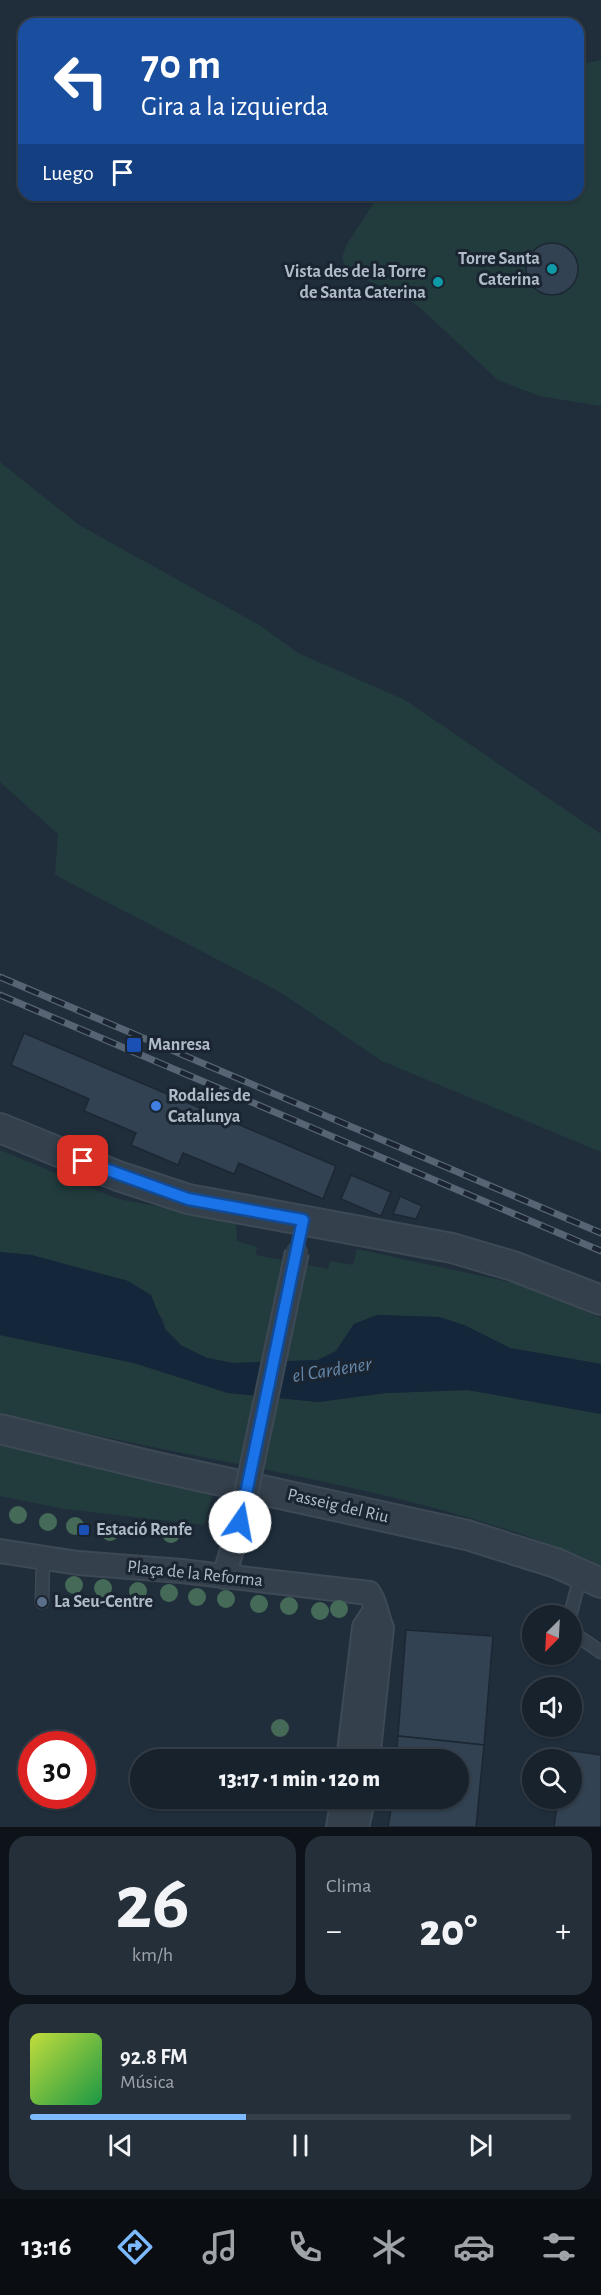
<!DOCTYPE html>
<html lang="es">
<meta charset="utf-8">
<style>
body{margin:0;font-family:"Alegreya Sans",sans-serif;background:#252f39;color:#f1f3f6;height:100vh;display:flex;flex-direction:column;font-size:22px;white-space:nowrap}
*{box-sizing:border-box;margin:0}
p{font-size:20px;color:#9fa4aa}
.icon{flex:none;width:33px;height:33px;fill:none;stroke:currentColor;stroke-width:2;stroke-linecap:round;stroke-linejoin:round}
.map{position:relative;height:1827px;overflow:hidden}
.details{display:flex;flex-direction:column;gap:9px;padding:9px;background:#0d1319;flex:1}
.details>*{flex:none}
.guide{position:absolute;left:18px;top:18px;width:566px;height:183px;border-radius:18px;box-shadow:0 2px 4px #0004,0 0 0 2px #363f49;background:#1a4fa0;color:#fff;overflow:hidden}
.needle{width:39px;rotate:204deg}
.tools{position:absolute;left:522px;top:1605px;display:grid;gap:12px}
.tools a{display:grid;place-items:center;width:60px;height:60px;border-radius:50%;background:#18222d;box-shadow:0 2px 4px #0004,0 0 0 2px #363f49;font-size:30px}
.speed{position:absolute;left:18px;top:1731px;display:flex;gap:12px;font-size:30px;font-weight:700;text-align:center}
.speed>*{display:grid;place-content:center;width:78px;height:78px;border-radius:50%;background:#18222d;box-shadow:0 2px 4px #0004,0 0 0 2px #363f49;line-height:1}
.speed .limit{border:9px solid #d22;background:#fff;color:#111}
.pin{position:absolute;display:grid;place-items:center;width:51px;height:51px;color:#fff;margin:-26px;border-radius:12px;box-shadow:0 3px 9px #0006}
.me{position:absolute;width:66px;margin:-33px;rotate:12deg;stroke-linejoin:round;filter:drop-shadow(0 0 4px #0008)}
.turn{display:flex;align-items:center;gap:21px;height:126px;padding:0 24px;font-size:27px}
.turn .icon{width:78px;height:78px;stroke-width:2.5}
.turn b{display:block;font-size:42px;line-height:51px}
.then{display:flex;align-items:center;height:57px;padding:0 24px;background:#0003;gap:12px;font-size:22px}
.big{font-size:45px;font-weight:800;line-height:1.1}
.details .tile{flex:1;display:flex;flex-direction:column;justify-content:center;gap:9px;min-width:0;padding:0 21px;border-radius:18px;background:#252f39}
.details .dial{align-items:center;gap:0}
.dial b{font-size:78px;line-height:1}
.song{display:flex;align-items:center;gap:18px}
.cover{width:72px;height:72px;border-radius:9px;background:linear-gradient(135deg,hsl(70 70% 55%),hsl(140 70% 35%))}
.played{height:6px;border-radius:3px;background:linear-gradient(90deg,#7db9ff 40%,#363f49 40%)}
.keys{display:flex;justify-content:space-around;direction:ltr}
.heat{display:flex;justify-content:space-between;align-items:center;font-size:33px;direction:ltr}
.details .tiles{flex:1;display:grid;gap:9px;grid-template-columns:1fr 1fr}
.tile:last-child{grid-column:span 2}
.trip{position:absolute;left:130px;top:1749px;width:339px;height:60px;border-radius:30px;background:#18222d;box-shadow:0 2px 4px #0004,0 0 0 2px #363f49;font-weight:800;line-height:60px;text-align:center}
.dock{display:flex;height:96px;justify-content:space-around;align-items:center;background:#0a0e12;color:#9fa4aa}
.dock .icon{width:42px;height:42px}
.dock .current{color:#7db9ff}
.dock b{font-size:27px;color:#f1f3f6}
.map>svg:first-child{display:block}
.green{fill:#223c3d}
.water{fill:#13263a}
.building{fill:#324252;stroke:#1c2733;stroke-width:1.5}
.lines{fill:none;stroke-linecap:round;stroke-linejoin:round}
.service-casing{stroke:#3d4955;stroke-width:15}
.minor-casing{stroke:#3d4955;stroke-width:26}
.tertiary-casing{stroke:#3d4955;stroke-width:32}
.service{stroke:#34404c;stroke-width:12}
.minor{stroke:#34404c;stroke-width:22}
.tertiary{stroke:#34404c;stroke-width:28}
.rail-casing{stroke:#566473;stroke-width:7}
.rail{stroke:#1a2531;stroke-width:4.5;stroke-dasharray:14;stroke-linecap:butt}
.minor-bridge-casing{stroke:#3d4955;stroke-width:26;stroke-linecap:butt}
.minor-bridge{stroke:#34404c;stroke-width:22}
.tree{fill:#456a57}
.route-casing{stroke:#114b97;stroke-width:15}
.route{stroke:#1a73e8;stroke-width:10}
.culture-dot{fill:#0f9aa8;stroke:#1a2531;stroke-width:2}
.transit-dot{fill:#1a4fb4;stroke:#1a2531;stroke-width:2}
.shop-dot{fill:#3f7fe0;stroke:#1a2531;stroke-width:2}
.service-dot{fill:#5c6f8a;stroke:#1a2531;stroke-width:2}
.labels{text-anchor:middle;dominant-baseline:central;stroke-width:6;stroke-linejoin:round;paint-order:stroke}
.poi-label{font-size:18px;font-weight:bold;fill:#afbbc8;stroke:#1a2531;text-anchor:start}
.street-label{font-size:18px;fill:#afbbc8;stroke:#1a2531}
.water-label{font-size:20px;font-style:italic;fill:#6588aa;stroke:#1a2531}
</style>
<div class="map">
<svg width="601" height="1827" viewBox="0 0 601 1827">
<rect width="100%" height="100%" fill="#202e3c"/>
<g class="green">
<polygon points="601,60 601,406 539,396 498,380 418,306 403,296 347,271 342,257 347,244 379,195 578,195 578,65"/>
<polygon points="0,462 79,525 261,626 298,653 405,700 601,834 601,1152 382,1061 280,992 55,875 58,834 0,782"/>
<polygon points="0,1150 118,1199 236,1221 237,1241 257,1247 256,1255 328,1269 330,1261 353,1265 357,1249 527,1286 601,1318 601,1364 510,1348 464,1325 439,1317 378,1315 354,1324 336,1351 318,1360 233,1363 207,1358 182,1346 165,1329 163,1319 128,1281 31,1255 0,1252"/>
<path d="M0,1335l134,28 94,30 90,9 68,-9 82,-3 133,24v151c-152,-66 -316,-90 -477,-124 -41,-9 -83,-16 -124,-28z"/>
<polygon points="0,1439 215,1487 204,1525 64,1509 0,1496"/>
</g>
<polygon class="water" points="0,1252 31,1255 128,1281 151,1295 165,1329 182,1346 207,1358 233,1363 318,1360 336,1351 354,1324 377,1315 439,1317 464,1325 510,1348 601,1364 601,1414 468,1390 387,1393 318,1402 228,1393 134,1363 0,1335"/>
<g class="building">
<circle cx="552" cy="269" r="26"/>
<polygon points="24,1033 336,1166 323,1199 239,1163 234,1174 183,1153 178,1165 131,1145 136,1133 84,1111 89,1099 11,1065"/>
<polygon points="351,1175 391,1192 381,1216 341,1199"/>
<polygon points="400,1196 422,1206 416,1219 393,1214"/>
<polygon points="406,1630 493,1636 484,1745 398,1736"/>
<polygon points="398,1736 484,1745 476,1827 388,1827 393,1798 459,1798 459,1760 396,1760"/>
<polygon points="566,1750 601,1755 601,1827 554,1827 558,1798 572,1798 572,1760 564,1760"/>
</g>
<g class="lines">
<g class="service-casing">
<g id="service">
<polyline points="42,1602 43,1558"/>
<polyline points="570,1616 581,1574"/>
<polyline points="572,1629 579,1637 601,1652"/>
</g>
</g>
<g class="minor-casing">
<g id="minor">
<path d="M0,1551l78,12 103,8 188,22c7,9 8,24 13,35l-14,132"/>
<polyline points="224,1577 240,1522"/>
<polyline points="348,1760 364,1627 374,1612"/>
<polyline points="338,1827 343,1798"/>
<polyline points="357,1827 364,1798"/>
</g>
</g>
<g class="tertiary-casing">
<g id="tertiary">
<polyline points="0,1128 118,1176 188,1199 452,1248 513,1266 601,1300"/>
<polyline points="0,1429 157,1467 467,1535 556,1563 601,1583"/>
</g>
</g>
<use href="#service" class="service"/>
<use href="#minor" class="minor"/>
<use href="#tertiary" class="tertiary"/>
<g class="rail-casing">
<g id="rail">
<polyline points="0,977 601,1233"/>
<polyline points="0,995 601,1251"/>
</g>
</g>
<use href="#rail" class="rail"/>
<g class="minor-bridge-casing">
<polyline id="minor-bridge" points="240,1522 297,1252"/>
</g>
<use href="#minor-bridge" class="minor-bridge"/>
</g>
<g class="tree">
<circle cx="18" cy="1515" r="9"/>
<circle cx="48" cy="1522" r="9"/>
<circle cx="75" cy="1526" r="9"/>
<circle cx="110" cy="1532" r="9"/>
<circle cx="171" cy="1534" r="9"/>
<circle cx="74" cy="1585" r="9"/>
<circle cx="103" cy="1588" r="9"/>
<circle cx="138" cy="1591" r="9"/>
<circle cx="169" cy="1593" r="9"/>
<circle cx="197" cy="1597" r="9"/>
<circle cx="226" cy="1599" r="9"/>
<circle cx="259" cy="1604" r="9"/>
<circle cx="289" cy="1606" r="9"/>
<circle cx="339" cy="1609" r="9"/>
<circle cx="320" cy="1611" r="9"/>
<circle cx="280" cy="1728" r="9"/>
</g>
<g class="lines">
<g class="route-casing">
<polyline id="route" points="83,1161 188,1199 303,1220 240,1522"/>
</g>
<use href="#route" class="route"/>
</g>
<g class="culture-dot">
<circle cx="552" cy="269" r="6"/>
<circle cx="438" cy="282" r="6"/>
</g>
<g class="transit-dot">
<rect x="126" y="1037" width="16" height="16" rx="3"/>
<rect x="78" y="1524" width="12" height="12" rx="3"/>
</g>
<circle class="shop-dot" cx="156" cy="1106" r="6"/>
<circle class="service-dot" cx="42" cy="1602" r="6"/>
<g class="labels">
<g class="poi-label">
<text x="540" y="259" text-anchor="end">Torre Santa<tspan x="540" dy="21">Caterina</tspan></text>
<text x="426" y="272" text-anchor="end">Vista des de la Torre<tspan x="426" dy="21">de Santa Caterina</tspan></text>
<text x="148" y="1045">Manresa</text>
<text x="168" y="1096">Rodalies de<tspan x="168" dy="21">Catalunya</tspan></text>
<text x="96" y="1530">Estació Renfe</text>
<text x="54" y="1602">La Seu-Centre</text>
</g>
<g class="street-label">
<text transform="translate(338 1506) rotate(13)">Passeig del Riu</text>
<text transform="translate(195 1574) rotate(6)">Plaça de la Reforma</text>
</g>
<g class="water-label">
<text transform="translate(332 1370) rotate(-9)">el Cardener</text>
</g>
</g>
</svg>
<div class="tools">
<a><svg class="needle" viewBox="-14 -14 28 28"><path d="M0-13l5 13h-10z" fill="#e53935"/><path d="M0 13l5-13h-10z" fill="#9fa4aa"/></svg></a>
<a><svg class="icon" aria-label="sound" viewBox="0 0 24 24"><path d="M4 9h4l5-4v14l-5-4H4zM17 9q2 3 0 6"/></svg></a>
<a><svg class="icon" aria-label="search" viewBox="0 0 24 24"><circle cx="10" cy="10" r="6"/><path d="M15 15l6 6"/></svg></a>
</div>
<div class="speed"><div class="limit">30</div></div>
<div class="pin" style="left:83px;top:1161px;background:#d93025"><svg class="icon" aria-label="arrive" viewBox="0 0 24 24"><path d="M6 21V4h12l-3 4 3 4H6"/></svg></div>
<svg class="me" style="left:240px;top:1522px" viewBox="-20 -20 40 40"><circle r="19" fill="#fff"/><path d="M0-13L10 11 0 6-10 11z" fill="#1a73e8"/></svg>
<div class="trip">13:17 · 1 min · 120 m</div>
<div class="guide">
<div class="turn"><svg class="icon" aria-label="left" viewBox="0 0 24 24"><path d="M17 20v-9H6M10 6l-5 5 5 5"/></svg><div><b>70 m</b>Gira a la izquierda</div></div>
<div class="then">Luego<svg class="icon" aria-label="arrive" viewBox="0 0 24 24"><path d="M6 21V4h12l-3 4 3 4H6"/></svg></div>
</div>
</div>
<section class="details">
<div class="tiles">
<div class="tile dial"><b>26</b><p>km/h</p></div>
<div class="tile"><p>Clima</p>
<div class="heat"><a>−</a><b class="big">20°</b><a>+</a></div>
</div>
<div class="tile">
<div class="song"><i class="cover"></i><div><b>92.8 FM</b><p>Música</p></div></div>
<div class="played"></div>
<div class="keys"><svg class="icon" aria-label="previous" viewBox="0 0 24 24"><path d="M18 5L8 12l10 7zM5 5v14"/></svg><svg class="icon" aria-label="pause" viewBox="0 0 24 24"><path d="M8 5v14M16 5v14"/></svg><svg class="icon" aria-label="next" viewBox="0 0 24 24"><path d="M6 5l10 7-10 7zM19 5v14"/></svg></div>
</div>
</div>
</section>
<nav class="dock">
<b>13:16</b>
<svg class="icon current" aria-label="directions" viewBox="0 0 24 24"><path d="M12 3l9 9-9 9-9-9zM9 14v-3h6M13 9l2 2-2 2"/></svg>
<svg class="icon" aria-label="music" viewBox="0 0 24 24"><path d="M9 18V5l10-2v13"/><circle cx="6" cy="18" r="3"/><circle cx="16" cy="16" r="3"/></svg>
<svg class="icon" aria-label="phone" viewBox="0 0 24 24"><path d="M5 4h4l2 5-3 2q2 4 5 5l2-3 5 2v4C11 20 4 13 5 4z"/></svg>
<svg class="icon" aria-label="climate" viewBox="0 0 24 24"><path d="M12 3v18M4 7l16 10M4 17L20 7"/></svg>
<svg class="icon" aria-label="car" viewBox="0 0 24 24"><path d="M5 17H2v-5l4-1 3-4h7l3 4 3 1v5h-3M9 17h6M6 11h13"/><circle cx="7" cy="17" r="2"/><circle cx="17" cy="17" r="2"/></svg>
<svg class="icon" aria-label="filters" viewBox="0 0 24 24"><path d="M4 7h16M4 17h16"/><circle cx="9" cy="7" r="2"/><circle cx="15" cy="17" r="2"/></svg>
</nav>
